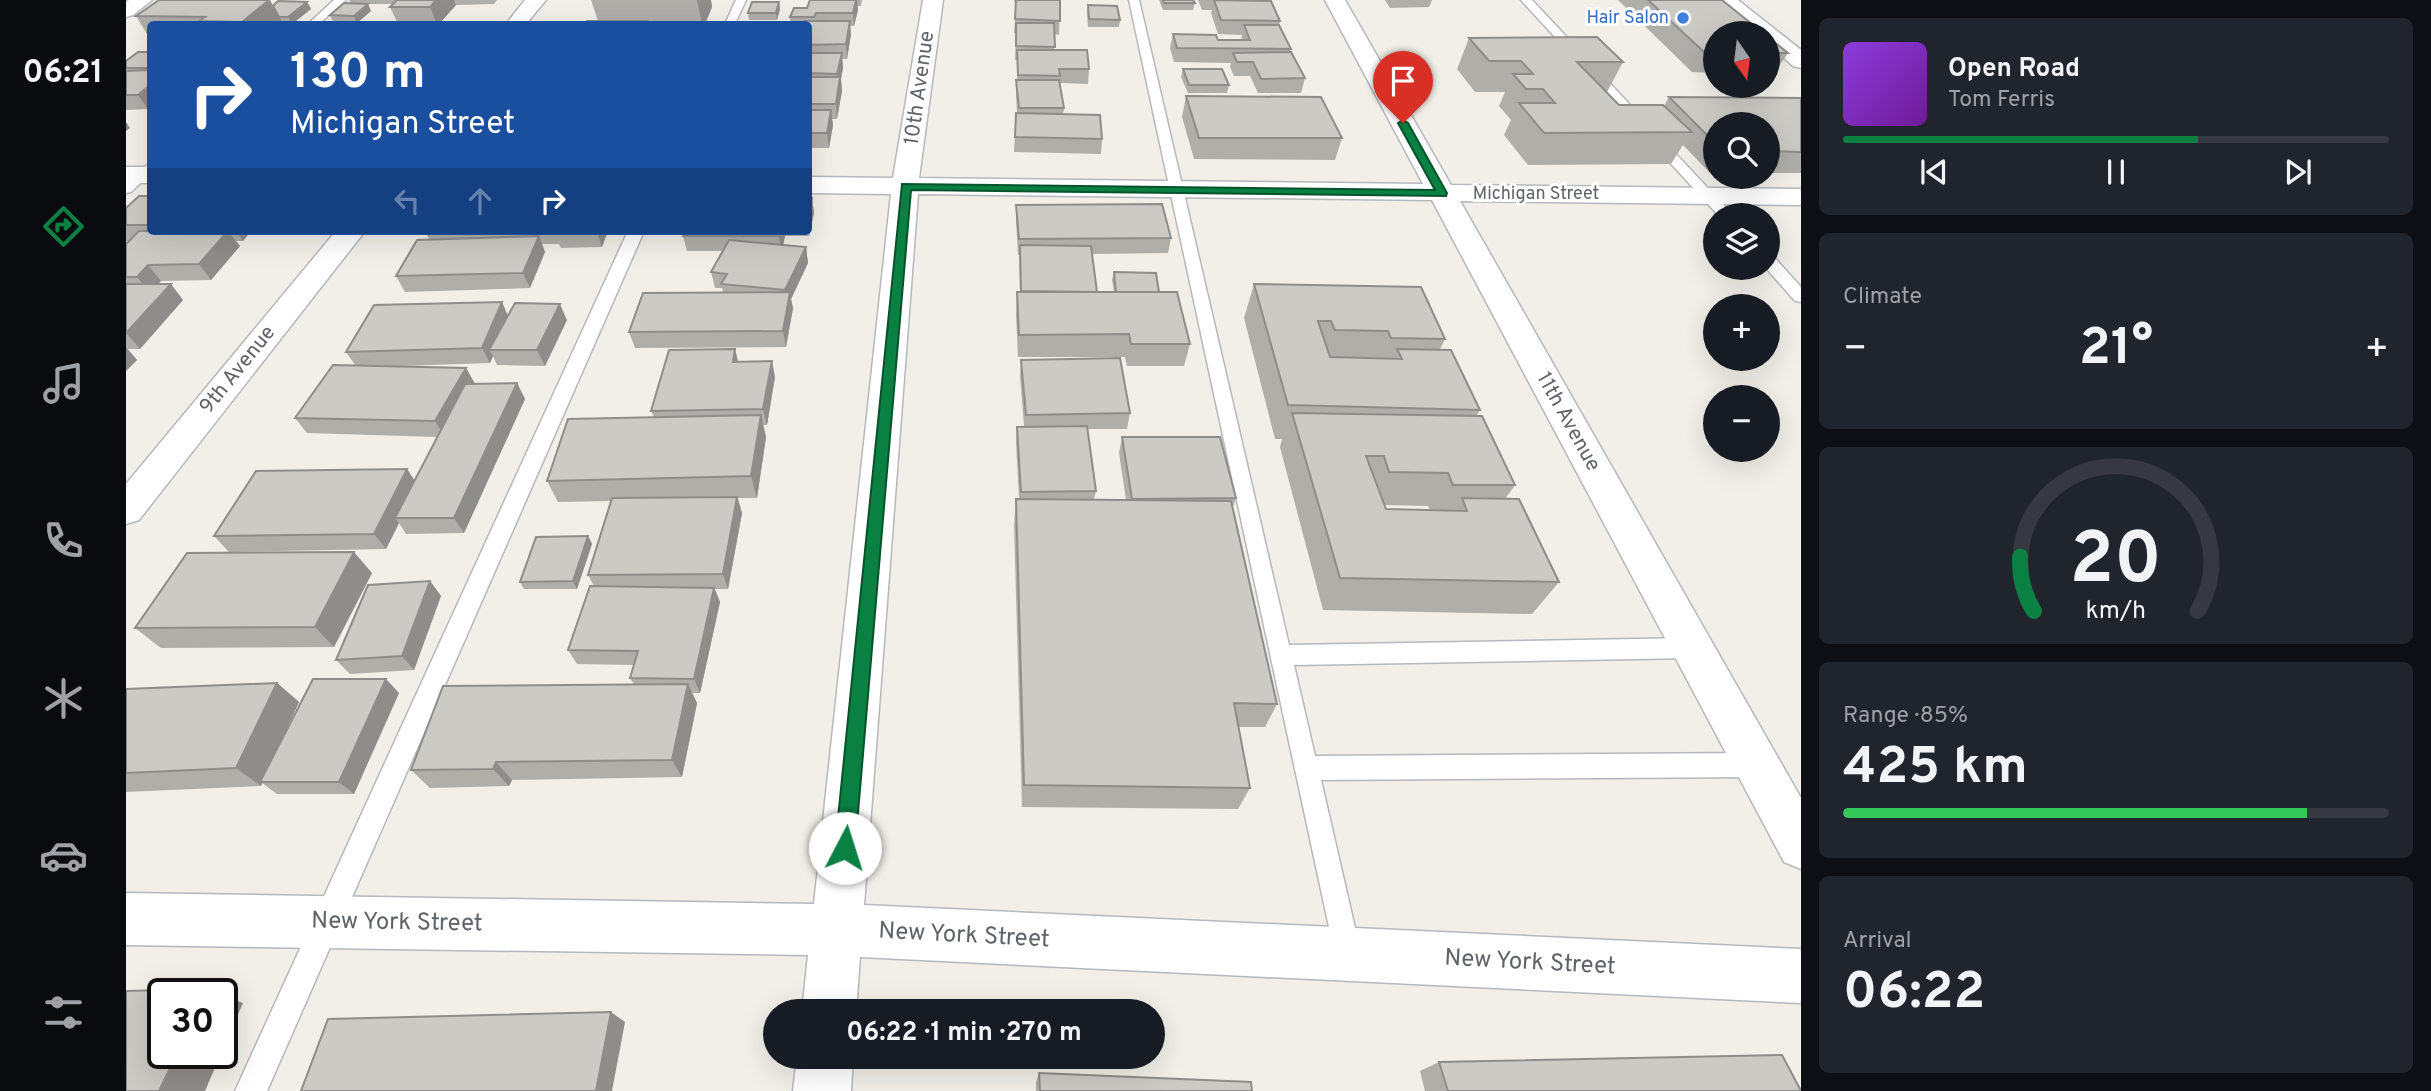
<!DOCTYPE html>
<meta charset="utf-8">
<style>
body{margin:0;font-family:Overpass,sans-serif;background:#20242c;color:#f1f3f6;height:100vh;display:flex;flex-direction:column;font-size:26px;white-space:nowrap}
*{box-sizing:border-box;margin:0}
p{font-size:23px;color:#9ea1a6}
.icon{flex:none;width:38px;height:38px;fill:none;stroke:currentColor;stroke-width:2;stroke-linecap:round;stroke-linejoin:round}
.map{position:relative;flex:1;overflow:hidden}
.side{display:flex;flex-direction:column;gap:18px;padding:18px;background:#0d0f14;width:630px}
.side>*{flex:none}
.top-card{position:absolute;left:21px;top:21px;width:665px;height:214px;border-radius:7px;box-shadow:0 7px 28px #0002;background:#1a4fa0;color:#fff;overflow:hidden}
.needle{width:46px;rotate:166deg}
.tools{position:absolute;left:1577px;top:21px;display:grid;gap:14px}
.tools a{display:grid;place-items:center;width:77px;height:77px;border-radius:50%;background:#171b24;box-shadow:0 7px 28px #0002;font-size:35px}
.speed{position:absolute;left:21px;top:978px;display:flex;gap:14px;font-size:35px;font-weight:700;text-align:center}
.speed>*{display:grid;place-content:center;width:91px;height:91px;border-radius:50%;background:#171b24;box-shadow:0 7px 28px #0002;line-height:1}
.speed .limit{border:4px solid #111;border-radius:10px;background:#fff;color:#111}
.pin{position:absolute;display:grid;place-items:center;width:60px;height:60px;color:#fff;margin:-72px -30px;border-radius:50% 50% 50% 0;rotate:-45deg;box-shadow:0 0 7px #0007}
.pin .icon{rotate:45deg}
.me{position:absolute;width:77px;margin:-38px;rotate:5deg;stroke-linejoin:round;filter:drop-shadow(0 0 5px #0008)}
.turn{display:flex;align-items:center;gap:24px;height:147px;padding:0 28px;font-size:32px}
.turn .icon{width:91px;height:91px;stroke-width:2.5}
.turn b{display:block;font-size:49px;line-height:60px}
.lanes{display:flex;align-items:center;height:66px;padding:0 28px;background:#0003;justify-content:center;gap:35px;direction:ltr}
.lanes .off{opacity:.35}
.big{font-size:52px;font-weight:700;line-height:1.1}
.side .tile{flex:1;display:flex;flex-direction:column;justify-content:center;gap:10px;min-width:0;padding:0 24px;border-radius:10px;background:#20242c}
.side .dial{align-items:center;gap:0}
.dial svg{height:182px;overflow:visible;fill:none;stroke:#363941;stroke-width:7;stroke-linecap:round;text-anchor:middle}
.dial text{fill:#f1f3f6;stroke:none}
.song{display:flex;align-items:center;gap:21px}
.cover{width:84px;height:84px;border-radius:10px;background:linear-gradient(135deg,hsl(270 70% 55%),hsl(280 70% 35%))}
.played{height:7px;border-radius:4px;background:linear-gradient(90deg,#0b8043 65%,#363941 65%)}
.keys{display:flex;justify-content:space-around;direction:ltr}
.heat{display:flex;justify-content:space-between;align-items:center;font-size:38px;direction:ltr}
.charge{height:10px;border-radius:5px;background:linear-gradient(90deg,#34c759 85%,#363941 0)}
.trip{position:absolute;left:637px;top:999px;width:402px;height:70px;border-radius:35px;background:#171b24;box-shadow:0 7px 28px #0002;font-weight:700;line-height:70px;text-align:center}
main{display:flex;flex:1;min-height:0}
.dock{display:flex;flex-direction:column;width:126px;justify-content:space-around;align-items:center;background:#090b0e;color:#9ea1a6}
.dock .icon{width:49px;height:49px}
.dock .active{color:#0b8043}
.dock b{font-size:32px;color:#f1f3f6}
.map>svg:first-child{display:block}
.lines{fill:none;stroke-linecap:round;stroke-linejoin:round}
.service-casing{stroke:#b5b8bc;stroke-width:3}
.minor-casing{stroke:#b5b8bc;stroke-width:3}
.tertiary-casing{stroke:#b5b8bc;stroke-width:3}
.service{fill:#fff;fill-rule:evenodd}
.minor{fill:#fff;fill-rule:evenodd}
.tertiary{fill:#fff;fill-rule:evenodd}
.wall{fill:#afaea9;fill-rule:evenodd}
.shaded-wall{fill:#8f8d8a}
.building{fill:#cccac5;stroke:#8f8d8a;stroke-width:2}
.route{fill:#0b8043;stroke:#07532c;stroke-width:2}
.shop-dot{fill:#3f7fe0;stroke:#fff;stroke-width:2.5}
.labels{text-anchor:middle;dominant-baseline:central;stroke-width:6;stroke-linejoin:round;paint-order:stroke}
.far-shop-label{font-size:18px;fill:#366cbe;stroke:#fff;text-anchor:end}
.far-street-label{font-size:18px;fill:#5f6368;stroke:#fff}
.street-label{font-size:21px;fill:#5f6368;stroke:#fff}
.near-street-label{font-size:24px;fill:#5f6368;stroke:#fff}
</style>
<main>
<nav class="dock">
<b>06:21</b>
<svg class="icon active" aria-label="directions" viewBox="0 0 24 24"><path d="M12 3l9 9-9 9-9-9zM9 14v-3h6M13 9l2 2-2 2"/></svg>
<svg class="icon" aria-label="music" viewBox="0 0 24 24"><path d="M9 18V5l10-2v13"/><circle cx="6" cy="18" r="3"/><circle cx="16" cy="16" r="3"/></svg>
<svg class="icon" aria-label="phone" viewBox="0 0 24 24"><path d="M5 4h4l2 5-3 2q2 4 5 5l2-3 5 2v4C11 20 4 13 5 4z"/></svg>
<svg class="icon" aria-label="climate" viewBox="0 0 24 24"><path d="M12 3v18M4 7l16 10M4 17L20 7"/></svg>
<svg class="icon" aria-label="car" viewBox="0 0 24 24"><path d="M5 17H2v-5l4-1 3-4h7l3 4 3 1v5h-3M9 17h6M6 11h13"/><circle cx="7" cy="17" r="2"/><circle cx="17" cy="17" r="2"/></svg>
<svg class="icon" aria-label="filters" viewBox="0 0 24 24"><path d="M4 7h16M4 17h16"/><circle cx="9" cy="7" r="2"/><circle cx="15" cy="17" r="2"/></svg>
</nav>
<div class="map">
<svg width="1675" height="1091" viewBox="0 0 1675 1091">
<rect width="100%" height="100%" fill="#f1efe8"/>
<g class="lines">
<g class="service-casing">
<g id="service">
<polygon points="208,0 220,0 193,24 182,24"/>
<polygon points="610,0 620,0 609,24 599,24"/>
<polygon points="1003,0 1013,0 1163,645 1566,638 1574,641 1577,648 1574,655 1566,658 1168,665 1189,756 1631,753 1640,757 1644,765 1640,773 1631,777 1195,780 1235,954 1231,964 1221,968 1211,964"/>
<polygon points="1395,0 1406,0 1607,215 1592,215"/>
<polygon points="24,163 24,174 5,192 0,193 0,181"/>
<polygon points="502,231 518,231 141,1091 109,1091"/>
<polygon points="1642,255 1648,257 1675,287 1675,302 1669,301 1640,268"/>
</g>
</g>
<g class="minor-casing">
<g id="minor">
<polygon points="3,0 26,0 7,15 0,17 0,2"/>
<polygon points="399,0 420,0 400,24 380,24"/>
<polygon points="797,0 817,0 793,178 1297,184 1199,0 1219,0 1325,185 1675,189 1675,205 1334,201 1675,798 1675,869 1658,862 1306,200 792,194 738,905 1675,949 1675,1003 734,957 730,1012 676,1012 682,955 0,945 0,893 688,904 765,194 682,193 682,177 767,178"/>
<rect x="0" y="167" width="24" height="16"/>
<polygon points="210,231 239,231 13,520 0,524 0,484"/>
<polygon points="671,1057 727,1057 725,1091 667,1091"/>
</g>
</g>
<g class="tertiary-casing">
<polygon id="tertiary" points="1590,0 1612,0 1675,50 1675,68 1667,66 1642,44 1642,33 1628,33"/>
</g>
<use href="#service" class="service"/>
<use href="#minor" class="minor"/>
<use href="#tertiary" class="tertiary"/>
</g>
<g class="wall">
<polygon points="223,0 371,0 368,4 330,5 313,24 272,24 264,7 267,4 239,4 245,11 231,23 207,22 204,15 225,3"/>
<polygon points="465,0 585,0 586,7 579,24 459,24 472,21"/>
<polygon points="684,0 736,0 735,6 732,6 732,10 728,26 724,26 725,34 721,59 716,59 717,68 715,79 716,91 711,119 706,119 707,125 703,148 682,148 682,24 665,24 664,17 681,8"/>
<polygon points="888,0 934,0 933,35 928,34 928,50 963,69 962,84 934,83 938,108 937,114 976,139 975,154 888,152 890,113 891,113 890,94 891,80 891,60 889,60 890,33 888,33 890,7"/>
<polygon points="1033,0 1067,0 1069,3 1067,10 1037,10"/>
<polygon points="1072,0 1144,0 1154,21 1153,25 1165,49 1164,52 1179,78 1175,93 1132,93 1124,76 1108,76 1104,67 1105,63 1048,62 1044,48 1047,34 1092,40 1115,40 1116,35 1092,34 1085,13 1086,10 1076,10"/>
<polygon points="1259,0 1306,0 1303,7 1264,8"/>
<polygon points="1492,0 1596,0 1589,33 1589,73 1566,72"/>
<polygon points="181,2 185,9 166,24 24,24 24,39 10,16"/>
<polygon points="653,2 654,9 651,20 623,20 622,13"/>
<polygon points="962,5 994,20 993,27 962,27 961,13"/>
<polygon points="1642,37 1662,53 1648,74 1642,73"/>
<polygon points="1343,38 1497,62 1481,92 1493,105 1538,106 1543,97 1675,98 1675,173 1642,173 1642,124 1589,124 1589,172 1583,172 1557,145 1545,164 1402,165 1378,135 1385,120 1373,106 1379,92 1349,92 1331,69"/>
<polygon points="24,52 24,108 22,109 0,110 0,61"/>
<polygon points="1057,69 1103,85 1101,93 1062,93 1055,77"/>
<polygon points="1060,96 1216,138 1209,160 1068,159 1056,117"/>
<polygon points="24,196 24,231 125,231 117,241 110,241 114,246 85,280 35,281 32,284 57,300 14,349 1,349 11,360 0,371 0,244 3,241 0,241 0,208"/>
<polygon points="682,198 686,198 688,213 683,236 659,236 657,245 680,247 682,263 665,299 667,308 660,347 509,348 503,332 597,292 596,288 589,288 585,272 597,251 561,251 557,236 558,234 539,234 538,231 682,231"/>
<polygon points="890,205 1045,238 1042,253 966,254 971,292 988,292 986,280 988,272 1033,292 1064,344 1058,366 1001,366 999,357 892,357 890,315 891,292 894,292 893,255 892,255 890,221"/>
<polygon points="299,231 482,231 476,247 435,248 433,244 416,244 419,252 404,288 279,292 270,276 303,239"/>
<path d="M1128,284l191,55 -5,10 40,61 -4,6 39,69 -10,14 54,83 -27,32 -209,-4 -43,-163 2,-8h-7l-31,-121zM1258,505l44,1 2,4 -44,-1z"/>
<polygon points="382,316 441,320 419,366 371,365 367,356 364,363 275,366 340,368 349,384 391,383 399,399 338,533 280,534 273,523 260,549 103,552 88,536 289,481 312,437 181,433 169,418 229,365 220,352"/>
<polygon points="895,360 1004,413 1001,429 961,429 970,491 968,499 1000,500 993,453 996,437 1110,498 1107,507 1151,704 1139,727 1113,727 1124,788 1112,809 896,807 888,525 890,499 893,499 890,442 891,427 898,426 894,376"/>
<polygon points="612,361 649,377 641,425 637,425 640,437 631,498 612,498 616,513 602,589 589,589 594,602 574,693 566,693 571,703 556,777 386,780 383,786 304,788 285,770 508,684 504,678 508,665 451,664 442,650 468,586 462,575 485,501 432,502 421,481 528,417 525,411"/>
<polygon points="462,536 466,544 451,589 398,589 394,582"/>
<polygon points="246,573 208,647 35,648 9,628"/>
<polygon points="304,581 315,596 288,670 224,674 210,660"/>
<polygon points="151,683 173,702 154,744 273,693 228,794 151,794 136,783 135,786 0,792 0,689"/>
<polygon points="1313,1062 1675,1091 1299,1091 1294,1071"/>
<polygon points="913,1073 1126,1091 910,1091 910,1082"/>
</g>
<g class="shaded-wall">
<polygon points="144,0 157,24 117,24 116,22"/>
<polygon points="310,0 328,0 330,5 313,24 311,24 304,7"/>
<polygon points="571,0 585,0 586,7 579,24 576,24"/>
<polygon points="730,0 731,0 732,10 728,26 727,13"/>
<polygon points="181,2 185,9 166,24 162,17"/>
<polygon points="653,2 654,9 651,20 650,13"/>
<polygon points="242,4 245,11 231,23 228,16"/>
<polygon points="724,21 725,34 721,59 720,44"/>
<polygon points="716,53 717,68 715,79 716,91 711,119 710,104 712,88 711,74"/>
<polygon points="24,85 24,108 22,109 12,95"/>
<polygon points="705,110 707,125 703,148 701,133"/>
<polygon points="0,122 4,128 0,131"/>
<polygon points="686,198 688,213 683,236 682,214"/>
<polygon points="102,231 114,246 85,280 73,264"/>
<polygon points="110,231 125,231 117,241"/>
<polygon points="471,231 482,231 476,247 471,232"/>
<polygon points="654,231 658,231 659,236 656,251 653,236"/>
<polygon points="413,236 419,252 404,288 397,273"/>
<polygon points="680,247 682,263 665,299 667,308 660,347 657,331 662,305 659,290"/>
<polygon points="22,265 35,281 24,292 11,277"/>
<polygon points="45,284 57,300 14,349 0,333"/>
<polygon points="376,302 383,318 363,350 367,356 364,363 356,348"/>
<polygon points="434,304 441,320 419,366 411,350"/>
<polygon points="0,347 11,360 0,371"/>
<polygon points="609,349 613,365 607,362"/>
<polygon points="646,361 649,377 641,425 637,409"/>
<polygon points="340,368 349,384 319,437 309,421"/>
<polygon points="391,383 399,399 338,533 328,518"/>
<polygon points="635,415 640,437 631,498 625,476"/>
<polygon points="281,469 291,484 269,518 273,523 260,549 248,534"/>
<polygon points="611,497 616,513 602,589 597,574"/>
<polygon points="462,536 466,544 451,589 447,581"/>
<polygon points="228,552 246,573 208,647 189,627"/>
<polygon points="304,581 315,596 288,670 276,656"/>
<polygon points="588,588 594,602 574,693 568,679"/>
<polygon points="260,679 273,693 228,794 213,782"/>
<polygon points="151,683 173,702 136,782 134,782 136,783 135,786 110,768"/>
<polygon points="562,684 571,703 556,777 546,760"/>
<polygon points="370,762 386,780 383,786 367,769"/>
<polygon points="80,989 93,994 78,994"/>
<polygon points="96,995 117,1003 96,1051"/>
<polygon points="485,1012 499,1022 486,1091 470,1091"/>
<polygon points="51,1054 95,1054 79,1091 33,1091"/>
</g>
<g class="building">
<polygon points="33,0 143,0 116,22 73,21 79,17 10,16"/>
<polygon points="271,0 310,0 304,7 264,7"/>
<polygon points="684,0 730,0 727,13 690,13 688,17 664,17 668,8 681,8"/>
<polygon points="890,0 934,0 934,21 889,19"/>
<polygon points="1037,0 1067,0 1069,3 1038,3"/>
<polygon points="1088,0 1145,1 1154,21 1095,20"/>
<polygon points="1522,0 1596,0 1637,33 1589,33 1589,52 1578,52"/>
<polygon points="152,1 181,2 162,17 153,17 147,6"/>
<polygon points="626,2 653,2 650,13 622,13"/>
<polygon points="218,3 242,4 228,16 204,15"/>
<polygon points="962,5 991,6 994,20 963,19"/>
<polygon points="461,21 521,21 519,24 459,24"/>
<polygon points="679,21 724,21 720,44 682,45 682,24 678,24"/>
<polygon points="890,23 928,23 929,47 890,46"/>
<polygon points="1118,25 1153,25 1165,49 1051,48 1047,34 1090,35 1092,40 1124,40"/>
<polygon points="1471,37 1497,62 1451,62 1493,105 1537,105 1566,132 1418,133 1393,103 1429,103 1417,89 1400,89 1387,74 1407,74 1395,61 1363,61 1343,38"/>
<polygon points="1642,37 1662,53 1642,53"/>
<polygon points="891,50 961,50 963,69 933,69 934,76 892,75"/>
<polygon points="12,52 24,52 24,68 0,68 0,61"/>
<polygon points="1165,52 1179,78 1135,79 1127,62 1111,62 1107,53"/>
<polygon points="682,53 716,53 711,74 682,73"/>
<polygon points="1057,69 1096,69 1103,85 1063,85"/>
<polygon points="24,70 24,85 12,95 0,95 0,71"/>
<polygon points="682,77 714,77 710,104 682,104"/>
<polygon points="890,80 933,80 938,108 893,108"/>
<polygon points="1060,96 1195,97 1216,138 1073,138"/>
<polygon points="1543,97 1675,98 1675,152 1642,151 1642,124 1589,124 1589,143"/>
<polygon points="682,110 705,110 701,133 682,133"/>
<polygon points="890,113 974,115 976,139 889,137"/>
<polygon points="13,196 24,196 24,225 0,225 0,208"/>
<polygon points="682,198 686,198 682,214"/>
<polygon points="1036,204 1045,238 893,239 890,205"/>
<polygon points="13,231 102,231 73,264 22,265 11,277 0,277 0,244"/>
<polygon points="430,231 471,231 429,233"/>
<polygon points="559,231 654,231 653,236 557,236"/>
<polygon points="413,236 397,273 270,276 291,240"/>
<polygon points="603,240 680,247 659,290 595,284 601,274 585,272"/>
<polygon points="894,245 965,246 971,292 895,291"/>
<polygon points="988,272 1030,273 1033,292 990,292"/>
<polygon points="0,284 45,284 0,333"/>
<polygon points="1128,284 1295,287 1319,339 1265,338 1262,331 1209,330 1205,321 1192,321 1204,357 1276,359 1271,349 1325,350 1354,410 1162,405"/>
<polygon points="664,292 657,331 503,332 517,293"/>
<polygon points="891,292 1051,292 1064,344 1005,344 1003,334 893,335"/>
<polygon points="376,302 356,348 220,352 248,305"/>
<polygon points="389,303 434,304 411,350 363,350"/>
<polygon points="609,349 607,362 646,361 637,409 525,411 543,350"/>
<polygon points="994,358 1004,413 900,415 895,360"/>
<polygon points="207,365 340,368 309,421 169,418"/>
<polygon points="391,383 328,518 269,518 339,384"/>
<polygon points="1166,413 1356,416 1389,485 1327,485 1322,473 1263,472 1258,456 1240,456 1260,509 1341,511 1336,498 1393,499 1433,582 1214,578"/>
<polygon points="635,415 625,476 421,481 442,419"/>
<polygon points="961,426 970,491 895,492 891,427"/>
<polygon points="996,437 1094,437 1110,498 1006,499"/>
<polygon points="281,469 248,534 88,536 130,471"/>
<polygon points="611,497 597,574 462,575 486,498"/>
<polygon points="890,499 1105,501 1151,704 1108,703 1124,788 898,785"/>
<polygon points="462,536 447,581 394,582 410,537"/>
<polygon points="228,552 189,627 9,628 61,553"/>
<polygon points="304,581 276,656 210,660 242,585"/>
<polygon points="464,586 588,588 568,679 504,678 512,651 442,650"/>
<polygon points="187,679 260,679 213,782 134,782"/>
<polygon points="151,683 110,768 0,773 0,689"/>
<polygon points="562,684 546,760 370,762 367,769 285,770 317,686"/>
<polygon points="80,989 78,994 37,994 37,1054 51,1054 33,1091 0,1091 0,991"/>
<polygon points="485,1012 470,1091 175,1091 202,1019"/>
<polygon points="1656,1055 1675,1091 1322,1091 1313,1062"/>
<polygon points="913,1073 1125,1082 1126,1091 914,1091"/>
</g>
<polygon class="route" points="1277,120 1282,123 1321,193 1320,196 785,190 729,848 726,855 719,858 712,855 709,848 776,184 1309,190 1272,123"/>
<circle class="shop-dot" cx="1557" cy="18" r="7"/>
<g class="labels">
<g class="far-shop-label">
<text x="1543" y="18">Hair Salon</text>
</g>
<g class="far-street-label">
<text x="1410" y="194">Michigan Street</text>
</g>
<g class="street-label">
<text transform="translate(794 88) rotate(-82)">10th Avenue</text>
<text transform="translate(112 370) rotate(-51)">9th Avenue</text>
<text transform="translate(1442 422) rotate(61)">11th Avenue</text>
</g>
<g class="near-street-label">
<text transform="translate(271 923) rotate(1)">New York Street</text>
<text transform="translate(838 936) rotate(3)">New York Street</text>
<text transform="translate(1404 963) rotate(3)">New York Street</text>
</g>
</g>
</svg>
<div class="tools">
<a><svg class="needle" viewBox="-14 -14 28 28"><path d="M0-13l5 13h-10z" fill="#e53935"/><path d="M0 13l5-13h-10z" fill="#9ea1a6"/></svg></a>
<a><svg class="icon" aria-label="search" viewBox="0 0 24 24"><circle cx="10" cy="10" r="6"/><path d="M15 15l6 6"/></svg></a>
<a><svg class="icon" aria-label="layers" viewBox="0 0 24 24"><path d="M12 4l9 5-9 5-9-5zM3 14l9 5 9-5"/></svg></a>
<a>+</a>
<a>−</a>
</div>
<div class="speed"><div class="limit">30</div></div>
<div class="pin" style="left:1277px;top:123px;background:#d93025"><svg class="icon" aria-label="arrive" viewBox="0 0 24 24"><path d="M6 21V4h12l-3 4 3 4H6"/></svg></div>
<svg class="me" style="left:719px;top:848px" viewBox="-20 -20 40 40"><circle r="19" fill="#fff"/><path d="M0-13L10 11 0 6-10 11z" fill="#0b8043"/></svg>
<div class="trip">06:22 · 1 min · 270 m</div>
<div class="top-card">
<div class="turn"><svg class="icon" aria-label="right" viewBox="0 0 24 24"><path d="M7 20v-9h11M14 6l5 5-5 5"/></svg><div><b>130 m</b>Michigan Street</div></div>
<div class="lanes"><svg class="icon off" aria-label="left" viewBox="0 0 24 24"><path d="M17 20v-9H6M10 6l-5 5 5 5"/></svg><svg class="icon off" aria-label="ahead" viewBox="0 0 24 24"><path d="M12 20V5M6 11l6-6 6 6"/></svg><svg class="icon" aria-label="right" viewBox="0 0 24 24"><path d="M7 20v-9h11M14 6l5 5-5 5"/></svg></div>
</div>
</div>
<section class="side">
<div class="tile">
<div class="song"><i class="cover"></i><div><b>Open Road</b><p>Tom Ferris</p></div></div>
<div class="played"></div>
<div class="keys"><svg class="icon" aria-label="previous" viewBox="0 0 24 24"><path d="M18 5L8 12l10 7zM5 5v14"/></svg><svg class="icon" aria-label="pause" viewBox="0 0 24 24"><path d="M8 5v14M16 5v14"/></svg><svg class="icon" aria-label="next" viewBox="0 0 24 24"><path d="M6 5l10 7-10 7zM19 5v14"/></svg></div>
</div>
<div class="tile"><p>Climate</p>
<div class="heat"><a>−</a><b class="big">21°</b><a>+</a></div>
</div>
<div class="tile dial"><svg viewBox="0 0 100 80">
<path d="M14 69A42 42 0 1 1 86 69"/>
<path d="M14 69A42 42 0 0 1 8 45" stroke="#0b8043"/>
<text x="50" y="56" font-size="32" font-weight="700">20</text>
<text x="50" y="72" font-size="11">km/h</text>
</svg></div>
<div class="tile"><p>Range · 85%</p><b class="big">425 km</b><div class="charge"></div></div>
<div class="tile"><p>Arrival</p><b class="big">06:22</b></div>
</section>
</main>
